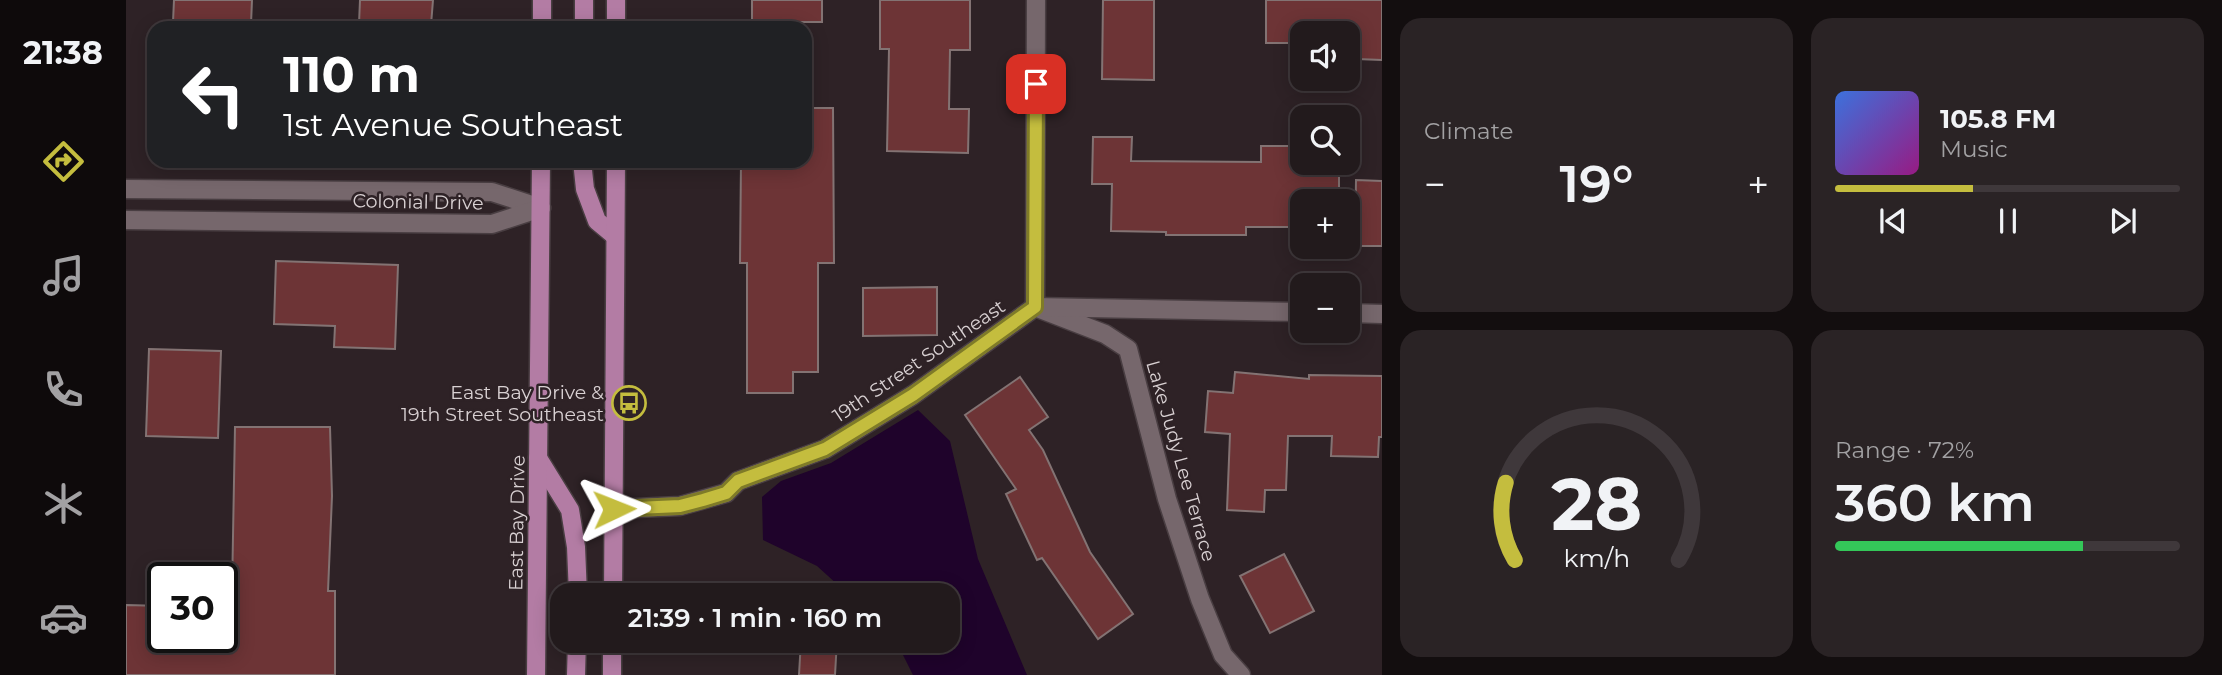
<!DOCTYPE html>
<meta charset="utf-8">
<style>
body{margin:0;font-family:Montserrat,sans-serif;background:#2a2325;color:#f1f3f6;height:100vh;display:flex;flex-direction:column;font-size:26px;white-space:nowrap}
*{box-sizing:border-box;margin:0}
p{font-size:23px;color:#a2a1a3}
.icon{flex:none;width:38px;height:38px;fill:none;stroke:currentColor;stroke-width:2;stroke-linecap:round;stroke-linejoin:round}
.map{position:relative;flex:1;overflow:hidden}
.sheet{display:flex;flex-direction:column;gap:18px;padding:18px;background:#130e0f;width:840px}
.sheet>*{flex:none}
.banner{position:absolute;left:21px;top:21px;width:665px;height:147px;border-radius:21px;box-shadow:0 4px 18px #0003,0 0 0 2px #3f383b;background:#202124;color:#fff;overflow:hidden}
.tools{position:absolute;left:1164px;top:21px;display:grid;gap:14px}
.tools a{display:grid;place-items:center;width:70px;height:70px;border-radius:14px;background:#221a1c;box-shadow:0 4px 18px #0003,0 0 0 2px #3f383b;font-size:35px}
.speed{position:absolute;left:21px;top:562px;display:flex;gap:14px;font-size:35px;font-weight:700;text-align:center}
.speed>*{display:grid;place-content:center;width:91px;height:91px;border-radius:50%;background:#221a1c;box-shadow:0 4px 18px #0003,0 0 0 2px #3f383b;line-height:1}
.speed .limit{border:4px solid #111;border-radius:10px;background:#fff;color:#111}
.pin{position:absolute;display:grid;place-items:center;width:60px;height:60px;color:#fff;margin:-30px;border-radius:14px;box-shadow:0 4px 10px #0006}
.me{position:absolute;width:77px;margin:-38px;rotate:88deg;stroke-linejoin:round;filter:drop-shadow(0 0 5px #0008)}
.turn{display:flex;align-items:center;gap:24px;height:147px;padding:0 21px;font-size:32px}
.turn .icon{width:91px;height:91px;stroke-width:2.5}
.turn b{display:block;font-size:49px;line-height:60px}
.big{font-size:52px;font-weight:600;line-height:1.1}
.sheet .widget{flex:1;display:flex;flex-direction:column;justify-content:center;gap:10px;min-width:0;padding:0 24px;border-radius:21px;background:#2a2325}
.sheet .dial{align-items:center;gap:0}
.dial svg{height:182px;overflow:visible;fill:none;stroke:#3f383b;stroke-width:7;stroke-linecap:round;text-anchor:middle}
.dial text{fill:#f1f3f6;stroke:none}
.song{display:flex;align-items:center;gap:21px}
.cover{width:84px;height:84px;border-radius:10px;background:linear-gradient(135deg,hsl(220 70% 55%),hsl(310 70% 35%))}
.played{height:7px;border-radius:4px;background:linear-gradient(90deg,#c4bd3e 40%,#3f383b 40%)}
.keys{display:flex;justify-content:space-around;direction:ltr}
.heat{display:flex;justify-content:space-between;align-items:center;font-size:38px;direction:ltr}
.charge{height:10px;border-radius:5px;background:linear-gradient(90deg,#34c759 72%,#3f383b 0)}
.sheet .tiles{flex:1;display:grid;gap:18px;grid-template-columns:repeat(2,1fr)}
.trip{position:absolute;left:424px;top:583px;width:410px;height:70px;border-radius:21px;background:#221a1c;box-shadow:0 4px 18px #0003,0 0 0 2px #3f383b;font-weight:600;line-height:70px;text-align:center}
main{display:flex;flex:1;min-height:0}
.tabs{display:flex;flex-direction:column;width:126px;justify-content:space-around;align-items:center;background:#0e0a0b;color:#a2a1a3}
.tabs .icon{width:49px;height:49px}
.tabs .current{color:#c4bd3e}
.tabs b{font-size:32px;color:#f1f3f6}
.map>svg:first-child{display:block}
.water{fill:#1f032b}
.building{fill:#6d3436;stroke:#837373;stroke-width:2}
.lines{fill:none;stroke-linecap:round;stroke-linejoin:round}
.minor-casing{stroke:#493e42;stroke-width:21}
.major-casing{stroke:#493e42;stroke-width:21}
.minor{stroke:#76676c;stroke-width:18}
.major{stroke:#b37ca4;stroke-width:18}
.route-casing{stroke:#7f7b28;stroke-width:18}
.route{stroke:#c4bd3e;stroke-width:12}
.labels{text-anchor:middle;dominant-baseline:central;stroke-width:5;stroke-linejoin:round;paint-order:stroke}
.street-label{font-size:19px;fill:#d9d1d3;stroke:#2e2226}
.poi-label{font-size:19px;fill:#d9d1d3;stroke:#2e2226;text-anchor:end}
</style>
<main>
<nav class="tabs">
<b>21:38</b>
<svg class="icon current" aria-label="directions" viewBox="0 0 24 24"><path d="M12 3l9 9-9 9-9-9zM9 14v-3h6M13 9l2 2-2 2"/></svg>
<svg class="icon" aria-label="music" viewBox="0 0 24 24"><path d="M9 18V5l10-2v13"/><circle cx="6" cy="18" r="3"/><circle cx="16" cy="16" r="3"/></svg>
<svg class="icon" aria-label="phone" viewBox="0 0 24 24"><path d="M5 4h4l2 5-3 2q2 4 5 5l2-3 5 2v4C11 20 4 13 5 4z"/></svg>
<svg class="icon" aria-label="climate" viewBox="0 0 24 24"><path d="M12 3v18M4 7l16 10M4 17L20 7"/></svg>
<svg class="icon" aria-label="car" viewBox="0 0 24 24"><path d="M5 17H2v-5l4-1 3-4h7l3 4 3 1v5h-3M9 17h6M6 11h13"/><circle cx="7" cy="17" r="2"/><circle cx="17" cy="17" r="2"/></svg>
</nav>
<div class="map">
<svg width="1256" height="675" viewBox="0 0 1256 675">
<rect width="100%" height="100%" fill="#2e2226"/>
<polygon class="water" points="792,410 824,441 852,559 901,675 787,675 770,641 821,640 821,595 723,595 691,566 637,540 636,497 655,481 705,463"/>
<g class="building">
<polygon points="48,0 126,0 125,24 111,23 111,28 77,28 77,23 47,22"/>
<polygon points="234,0 307,0 305,25 280,24 280,28 245,28 245,25 233,24"/>
<rect x="626" y="0" width="70" height="22"/>
<polygon points="754,0 844,0 844,50 824,50 823,109 843,109 842,153 761,151 763,49 754,49"/>
<polygon points="977,0 1028,0 1028,80 976,79"/>
<polygon points="1140,0 1256,0 1256,60 1231,59 1231,33 1176,33 1176,43 1140,43"/>
<polygon points="679,108 707,108 708,263 692,263 692,372 667,372 667,393 621,393 621,263 614,263 615,161 679,162"/>
<polygon points="967,137 1006,137 1005,161 1135,162 1135,146 1174,146 1174,166 1213,167 1213,201 1176,201 1176,227 1120,227 1120,235 1040,235 1040,232 985,231 986,184 966,184"/>
<polygon points="1230,180 1256,181 1256,246 1229,246"/>
<polygon points="150,261 272,265 269,349 208,347 209,326 148,324"/>
<polygon points="811,287 811,335 737,336 737,288"/>
<polygon points="23,349 95,351 92,438 20,436"/>
<polygon points="1109,372 1183,379 1183,375 1256,376 1256,437 1253,437 1252,457 1205,456 1206,436 1162,436 1160,490 1139,490 1138,512 1101,510 1104,434 1079,432 1082,391 1107,393"/>
<polygon points="894,377 922,417 903,430 917,450 964,552 1007,614 972,639 916,558 911,560 880,494 890,489 839,415"/>
<polygon points="109,427 204,427 206,496 202,591 209,591 209,675 0,675 0,605 37,606 37,637 96,637 96,590 106,591"/>
<polygon points="1158,554 1188,611 1144,633 1114,576"/>
<polygon points="675,640 711,640 709,675 673,675"/>
</g>
<g class="lines">
<g class="minor-casing">
<g id="minor">
<polyline points="910,0 909,307 979,334 1002,349 1041,499 1074,599 1097,655 1115,675"/>
<polyline points="0,189 366,192 415,208"/>
<polyline points="0,220 366,224 415,208"/>
<polyline points="1222,313 1256,314"/>
<polyline points="487,509 554,506 600,493 612,481 699,449 787,395 909,307 1176,312"/>
</g>
</g>
<g class="major-casing">
<g id="major">
<polyline points="416,28 416,0"/>
<polyline points="458,28 458,0"/>
<polyline points="490,28 490,0"/>
<polyline points="456,161 459,189 471,221 489,236"/>
<polyline points="412,458 444,510 450,547 452,595"/>
<polyline points="487,595 490,161"/>
<polyline points="410,675 415,161"/>
<polyline points="450,675 451,640"/>
<polyline points="486,675 486,640"/>
</g>
</g>
<use href="#minor" class="minor"/>
<use href="#major" class="major"/>
</g>
<g class="lines">
<g class="route-casing">
<polyline id="route" points="488,509 554,506 577,500 600,493 612,481 699,449 787,395 909,307 910,84"/>
</g>
<use href="#route" class="route"/>
</g>
<defs>
<g id="bus-ring" transform="scale(1.75)"><circle r="9.5" fill="#2e2226" stroke="#c4bd3e" stroke-width="1.5"/><path d="M-5-6H5V4H4V6H2V4H-2V6H-4V4H-5ZM-3.5-4V0h7V-4ZM-3.5 1.2v1.5H-2V1.2ZM2 1.2v1.5H3.5V1.2Z" fill="#c4bd3e"/></g>
</defs>
<g fill-rule="evenodd">
<use href="#bus-ring" x="503" y="403"/>
</g>
<g class="labels">
<g class="street-label">
<text transform="translate(292 202) rotate(1)">Colonial Drive</text>
<text transform="translate(793 361) rotate(-34)">19th Street Southeast</text>
<text transform="translate(1055 461) rotate(74)">Lake Judy Lee Terrace</text>
<text transform="translate(391 523) rotate(-89)">East Bay Drive</text>
</g>
<g class="poi-label">
<text x="478" y="392">East Bay Drive &amp;<tspan x="478" dy="22">19th Street Southeast</tspan></text>
</g>
</g>
</svg>
<div class="tools">
<a><svg class="icon" aria-label="sound" viewBox="0 0 24 24"><path d="M4 9h4l5-4v14l-5-4H4zM17 9q2 3 0 6"/></svg></a>
<a><svg class="icon" aria-label="search" viewBox="0 0 24 24"><circle cx="10" cy="10" r="6"/><path d="M15 15l6 6"/></svg></a>
<a>+</a>
<a>−</a>
</div>
<div class="speed"><div class="limit">30</div></div>
<div class="pin" style="left:910px;top:84px;background:#d93025"><svg class="icon" aria-label="arrive" viewBox="0 0 24 24"><path d="M6 21V4h12l-3 4 3 4H6"/></svg></div>
<svg class="me" style="left:488px;top:509px" viewBox="-20 -20 40 40"><path d="M0-17L14 15 0 8-14 15z" fill="#c4bd3e" stroke="#fff" stroke-width="4"/></svg>
<div class="trip">21:39 · 1 min · 160 m</div>
<div class="banner">
<div class="turn"><svg class="icon" aria-label="left" viewBox="0 0 24 24"><path d="M17 20v-9H6M10 6l-5 5 5 5"/></svg><div><b>110 m</b>1st Avenue Southeast</div></div>
</div>
</div>
<section class="sheet">
<div class="tiles">
<div class="widget"><p>Climate</p>
<div class="heat"><a>−</a><b class="big">19°</b><a>+</a></div>
</div>
<div class="widget">
<div class="song"><i class="cover"></i><div><b>105.8 FM</b><p>Music</p></div></div>
<div class="played"></div>
<div class="keys"><svg class="icon" aria-label="previous" viewBox="0 0 24 24"><path d="M18 5L8 12l10 7zM5 5v14"/></svg><svg class="icon" aria-label="pause" viewBox="0 0 24 24"><path d="M8 5v14M16 5v14"/></svg><svg class="icon" aria-label="next" viewBox="0 0 24 24"><path d="M6 5l10 7-10 7zM19 5v14"/></svg></div>
</div>
<div class="widget dial"><svg viewBox="0 0 100 80">
<path d="M14 69A42 42 0 1 1 86 69"/>
<path d="M14 69A42 42 0 0 1 10 35" stroke="#c4bd3e"/>
<text x="50" y="56" font-size="32" font-weight="700">28</text>
<text x="50" y="72" font-size="11">km/h</text>
</svg></div>
<div class="widget"><p>Range · 72%</p><b class="big">360 km</b><div class="charge"></div></div>
</div>
</section>
</main>
